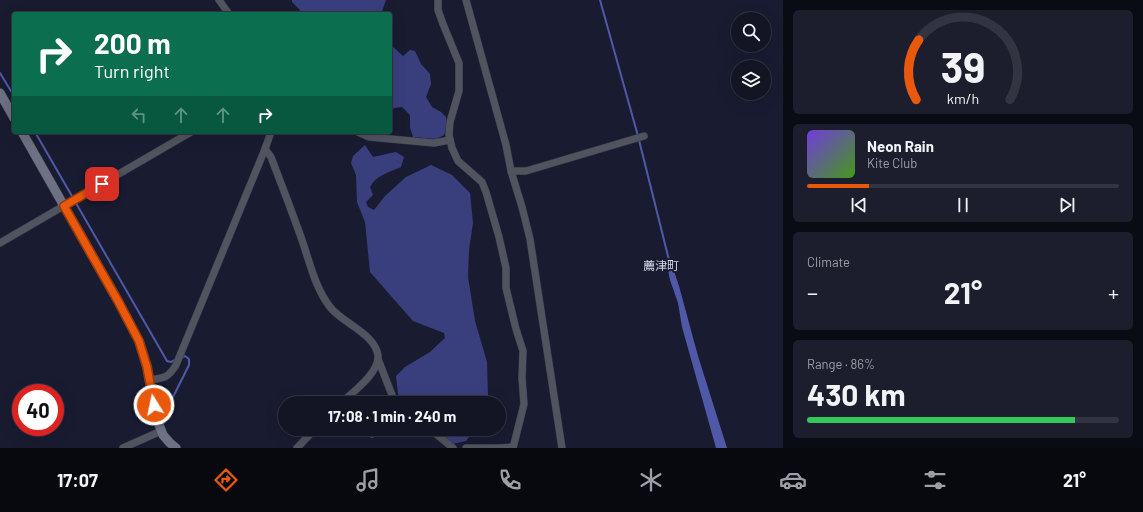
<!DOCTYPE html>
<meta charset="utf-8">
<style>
body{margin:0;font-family:Barlow,"Noto Sans JP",sans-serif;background:#1c1e2d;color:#f1f3f6;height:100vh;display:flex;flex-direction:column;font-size:15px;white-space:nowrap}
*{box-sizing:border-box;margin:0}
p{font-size:13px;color:#9d9fa7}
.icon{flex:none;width:22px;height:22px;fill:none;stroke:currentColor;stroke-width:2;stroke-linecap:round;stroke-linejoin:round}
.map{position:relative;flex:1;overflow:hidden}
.details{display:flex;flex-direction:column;gap:10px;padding:10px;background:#0a0c14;width:360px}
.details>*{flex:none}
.banner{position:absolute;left:12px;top:12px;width:380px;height:122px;border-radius:4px;box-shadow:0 4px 16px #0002,0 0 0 1px #323442;background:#0b6e4f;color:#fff;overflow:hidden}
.fabs{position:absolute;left:731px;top:12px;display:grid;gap:8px}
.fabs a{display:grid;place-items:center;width:40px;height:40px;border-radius:50%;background:#131525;box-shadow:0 4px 16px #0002,0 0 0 1px #323442;font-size:20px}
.speed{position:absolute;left:12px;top:384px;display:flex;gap:8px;font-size:20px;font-weight:700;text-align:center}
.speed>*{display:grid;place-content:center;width:52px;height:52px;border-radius:50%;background:#131525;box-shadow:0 4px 16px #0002,0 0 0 1px #323442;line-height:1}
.speed .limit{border:6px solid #d22;background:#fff;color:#111}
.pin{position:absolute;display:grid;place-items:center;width:34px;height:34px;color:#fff;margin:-17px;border-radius:8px;box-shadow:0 2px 6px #0006}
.me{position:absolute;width:44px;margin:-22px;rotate:350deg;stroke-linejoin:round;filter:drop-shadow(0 0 3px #0008)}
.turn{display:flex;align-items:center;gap:14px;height:84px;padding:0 16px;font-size:18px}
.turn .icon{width:52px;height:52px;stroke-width:2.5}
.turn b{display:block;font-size:28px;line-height:34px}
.lanes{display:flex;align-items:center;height:38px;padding:0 16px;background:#0003;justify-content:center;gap:20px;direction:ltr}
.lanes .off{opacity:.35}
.big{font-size:30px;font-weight:700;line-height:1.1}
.details .tile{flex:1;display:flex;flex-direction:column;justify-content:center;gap:6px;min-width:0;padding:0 14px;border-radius:6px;background:#1c1e2d}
.details .dial{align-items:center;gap:0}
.dial svg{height:104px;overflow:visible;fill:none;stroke:#323442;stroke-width:7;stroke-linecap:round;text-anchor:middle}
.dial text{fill:#f1f3f6;stroke:none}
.song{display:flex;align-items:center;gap:12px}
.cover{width:48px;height:48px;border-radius:6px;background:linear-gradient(135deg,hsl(260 70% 55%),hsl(100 70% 35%))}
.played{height:4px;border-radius:2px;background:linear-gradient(90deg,#ea580c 20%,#323442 20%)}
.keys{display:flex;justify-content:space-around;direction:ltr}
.heat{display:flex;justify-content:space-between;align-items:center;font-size:22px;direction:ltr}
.charge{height:6px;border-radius:3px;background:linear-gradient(90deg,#34c759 86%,#323442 0)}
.trip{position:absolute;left:278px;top:396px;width:228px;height:40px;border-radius:20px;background:#131525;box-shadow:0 4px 16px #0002,0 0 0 1px #323442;font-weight:700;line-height:40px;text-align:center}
.menu{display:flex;height:64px;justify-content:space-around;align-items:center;background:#08080f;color:#9d9fa7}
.menu .icon{width:28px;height:28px}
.menu .on{color:#ea580c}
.menu b{font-size:18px;color:#f1f3f6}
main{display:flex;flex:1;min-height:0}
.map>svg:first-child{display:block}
.green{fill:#393f7d}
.water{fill:#5058a8}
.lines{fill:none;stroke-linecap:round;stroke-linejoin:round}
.stream{stroke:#5058a8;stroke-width:2}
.street-casing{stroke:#33364a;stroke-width:8}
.secondary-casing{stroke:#33364a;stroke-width:10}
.street{stroke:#51535e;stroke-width:7}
.secondary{stroke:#6e7183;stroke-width:9}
.route-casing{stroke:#983908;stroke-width:10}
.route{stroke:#ea580c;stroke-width:7}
.labels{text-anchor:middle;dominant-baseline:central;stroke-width:4;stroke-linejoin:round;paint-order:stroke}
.quarter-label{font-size:12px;fill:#d1d4e2;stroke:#191c31}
</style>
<main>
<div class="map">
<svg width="783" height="448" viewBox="0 0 783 448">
<rect width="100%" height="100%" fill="#191c31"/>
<g class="green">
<polygon points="292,0 386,0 381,14 298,14 300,10 292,2"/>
<polygon points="390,44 403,56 410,50 415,51 421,64 430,74 431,84 426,97 432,107 441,112 446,117 447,127 444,135 436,139 413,137 410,127 410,115 402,107 394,108 390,113"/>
<path d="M365,145l8,12 23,-5 8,5 -3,10c-11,5 -25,8 -31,20l3,8 -7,7 2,5 6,3 11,-14 21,-19 25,-12 21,10 18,18 3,30 -4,27 -1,27 7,44 12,41 1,34 -2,7h-81l-7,-9 -2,-18 9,-9 25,-15 15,-14 -1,-5 -31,-12 -43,-49 -5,-50 -8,-20 -1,-27 -5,-12 2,-7z"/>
<polygon points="436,429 475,429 466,441 452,444"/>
</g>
<polygon class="water" points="671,262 679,286 698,356 727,448 716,448 682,327 678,303 670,280 667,265"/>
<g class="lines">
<g class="stream">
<polyline points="600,0 638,136"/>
<polyline points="0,73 14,96"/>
<polyline points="35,132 167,361 171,362 175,360"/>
<polyline points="639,140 670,264"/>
<polyline points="168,407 189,365 189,359 185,356 183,357"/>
</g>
<g class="street-casing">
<g id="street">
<polyline points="219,0 229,14"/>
<polyline points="438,0 438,10 443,24 459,63 459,91 450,122 449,135 452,148 458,161 482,182 486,192 499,237 506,268 506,288 516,329 523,351 522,378 524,404 513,448"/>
<polyline points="466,0 506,145 511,171 522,207 530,239 562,448"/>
<polyline points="358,132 369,137 434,143 450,140"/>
<path d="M265,149l6,8c11,29 22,57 32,86 7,21 13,46 27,64 12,16 46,27 48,49 1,17 -25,36 -37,47"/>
<polyline points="511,171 526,171 644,136"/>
<polyline points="0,243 191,132"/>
<polyline points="378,359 392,395 393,403"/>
<path d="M150,380c14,-2 18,-2 26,-15l89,-216 6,-17"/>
<polyline points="430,429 453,448"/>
<polyline points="372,434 376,429"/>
<polyline points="123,448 161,431"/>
<polyline points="297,448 315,429"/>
<polyline points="466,448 498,448"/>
<polyline points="499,448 513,447"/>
</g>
</g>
<g class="secondary-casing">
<g id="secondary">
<polyline points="0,93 14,118"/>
<polyline points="22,132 118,301 139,341 147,367 156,417 163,435 170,443 176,448"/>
</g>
</g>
<use href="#street" class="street"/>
<use href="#secondary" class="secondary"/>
</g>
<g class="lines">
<g class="route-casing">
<polyline id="route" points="102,184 64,206 118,301 139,341 147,367 154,405"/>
</g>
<use href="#route" class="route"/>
</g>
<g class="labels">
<g class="quarter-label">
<text x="661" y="265">薦津町</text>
</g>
</g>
</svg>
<div class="fabs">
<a><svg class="icon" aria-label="search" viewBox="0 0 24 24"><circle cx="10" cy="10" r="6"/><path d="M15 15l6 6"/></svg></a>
<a><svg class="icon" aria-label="layers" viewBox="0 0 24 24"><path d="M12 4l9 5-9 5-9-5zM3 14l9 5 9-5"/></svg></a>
</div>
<div class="speed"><div class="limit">40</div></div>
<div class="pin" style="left:102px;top:184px;background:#d93025"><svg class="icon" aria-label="arrive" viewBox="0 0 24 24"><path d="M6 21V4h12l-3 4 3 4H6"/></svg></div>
<svg class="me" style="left:154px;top:405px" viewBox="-20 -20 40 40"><circle r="17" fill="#ea580c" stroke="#fff" stroke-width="3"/><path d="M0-11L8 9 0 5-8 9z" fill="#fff"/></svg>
<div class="trip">17:08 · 1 min · 240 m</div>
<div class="banner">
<div class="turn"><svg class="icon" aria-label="right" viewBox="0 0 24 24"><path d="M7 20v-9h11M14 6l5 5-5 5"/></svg><div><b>200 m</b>Turn right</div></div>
<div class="lanes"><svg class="icon off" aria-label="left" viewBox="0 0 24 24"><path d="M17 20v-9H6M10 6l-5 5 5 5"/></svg><svg class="icon off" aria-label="ahead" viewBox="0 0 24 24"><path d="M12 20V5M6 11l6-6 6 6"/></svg><svg class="icon off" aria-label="ahead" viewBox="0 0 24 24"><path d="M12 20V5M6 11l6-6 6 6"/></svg><svg class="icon" aria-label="right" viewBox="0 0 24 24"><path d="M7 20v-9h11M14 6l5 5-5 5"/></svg></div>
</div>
</div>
<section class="details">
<div class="tile dial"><svg viewBox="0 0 100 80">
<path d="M14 69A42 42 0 1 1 86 69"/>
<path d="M14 69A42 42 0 0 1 16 23" stroke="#ea580c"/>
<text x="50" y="56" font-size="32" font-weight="700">39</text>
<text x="50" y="72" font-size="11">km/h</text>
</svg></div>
<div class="tile">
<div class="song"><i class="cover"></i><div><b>Neon Rain</b><p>Kite Club</p></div></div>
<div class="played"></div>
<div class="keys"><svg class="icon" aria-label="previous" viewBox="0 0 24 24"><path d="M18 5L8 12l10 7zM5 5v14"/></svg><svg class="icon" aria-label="pause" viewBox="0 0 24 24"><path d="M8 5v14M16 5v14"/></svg><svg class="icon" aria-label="next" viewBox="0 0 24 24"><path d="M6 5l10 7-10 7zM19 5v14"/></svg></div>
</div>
<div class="tile"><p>Climate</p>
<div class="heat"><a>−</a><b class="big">21°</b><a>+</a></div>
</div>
<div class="tile"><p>Range · 86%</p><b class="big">430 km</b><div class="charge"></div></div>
</section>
</main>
<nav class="menu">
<b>17:07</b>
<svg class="icon on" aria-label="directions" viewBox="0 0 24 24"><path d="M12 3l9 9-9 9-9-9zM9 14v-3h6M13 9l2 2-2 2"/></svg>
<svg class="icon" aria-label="music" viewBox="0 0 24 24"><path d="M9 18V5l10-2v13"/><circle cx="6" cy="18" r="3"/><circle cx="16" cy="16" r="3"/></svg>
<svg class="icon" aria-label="phone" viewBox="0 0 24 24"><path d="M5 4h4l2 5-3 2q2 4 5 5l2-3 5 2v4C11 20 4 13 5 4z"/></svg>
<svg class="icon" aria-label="climate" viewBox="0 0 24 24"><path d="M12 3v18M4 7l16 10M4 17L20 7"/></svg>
<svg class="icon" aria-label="car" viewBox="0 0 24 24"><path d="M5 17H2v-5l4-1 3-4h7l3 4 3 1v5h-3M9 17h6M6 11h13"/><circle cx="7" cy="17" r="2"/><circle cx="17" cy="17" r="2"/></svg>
<svg class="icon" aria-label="filters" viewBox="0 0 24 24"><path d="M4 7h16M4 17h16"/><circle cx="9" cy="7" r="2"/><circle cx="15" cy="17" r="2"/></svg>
<b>21°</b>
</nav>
